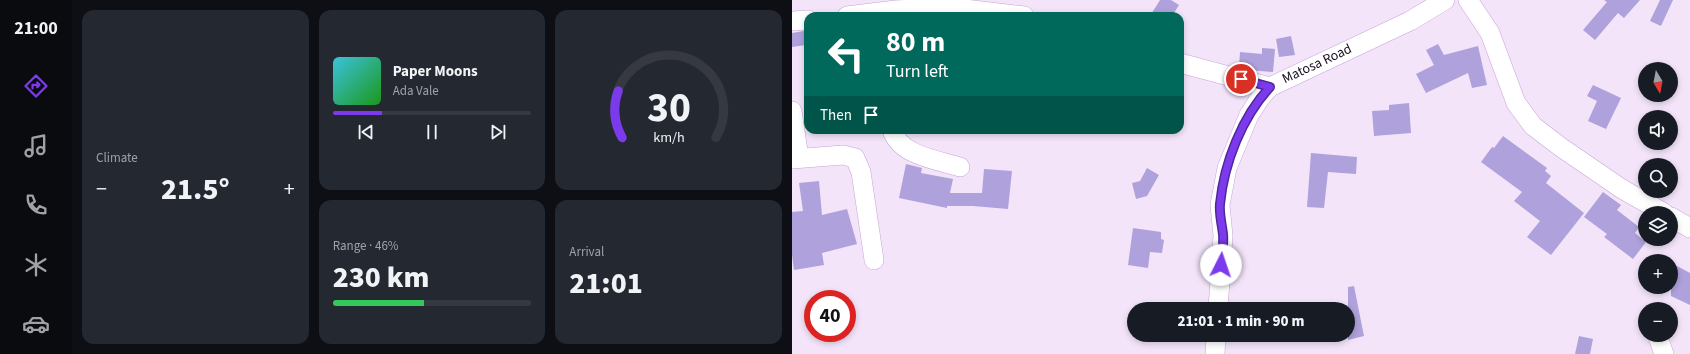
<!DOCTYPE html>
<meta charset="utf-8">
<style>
body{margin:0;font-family:"Source Sans 3",sans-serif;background:#242831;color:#f1f3f6;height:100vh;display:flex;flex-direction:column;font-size:15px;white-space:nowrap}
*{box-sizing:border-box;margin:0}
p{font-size:13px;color:#9ea1a6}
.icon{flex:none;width:22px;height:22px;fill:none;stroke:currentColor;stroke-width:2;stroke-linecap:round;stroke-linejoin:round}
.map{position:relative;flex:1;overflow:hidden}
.drawer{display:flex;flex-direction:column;gap:10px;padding:10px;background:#0d0f14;width:720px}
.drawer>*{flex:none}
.guide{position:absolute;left:12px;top:12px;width:380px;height:122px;border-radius:12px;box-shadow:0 2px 6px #0003;background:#00695c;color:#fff;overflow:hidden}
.needle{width:26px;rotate:170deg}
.controls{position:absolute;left:846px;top:62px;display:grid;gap:8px}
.controls a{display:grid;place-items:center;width:40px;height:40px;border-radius:50%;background:#171b24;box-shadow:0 2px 6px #0003;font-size:20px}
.speed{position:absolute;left:12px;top:290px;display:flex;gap:8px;font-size:20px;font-weight:700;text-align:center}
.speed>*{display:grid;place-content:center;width:52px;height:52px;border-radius:50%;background:#171b24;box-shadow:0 2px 6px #0003;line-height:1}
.speed .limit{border:6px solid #d22;background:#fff;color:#111}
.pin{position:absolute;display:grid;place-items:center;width:34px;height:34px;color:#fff;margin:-17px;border:2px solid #fff;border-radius:50%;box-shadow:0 1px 4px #0007}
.me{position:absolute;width:44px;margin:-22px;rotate:4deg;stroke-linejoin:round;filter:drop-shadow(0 0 3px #0008)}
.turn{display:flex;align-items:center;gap:14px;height:84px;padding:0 16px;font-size:18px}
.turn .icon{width:52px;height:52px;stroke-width:2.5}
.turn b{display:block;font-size:28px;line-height:34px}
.then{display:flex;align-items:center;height:38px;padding:0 16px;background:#0003;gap:8px;font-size:15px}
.big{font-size:30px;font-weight:800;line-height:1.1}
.drawer .tile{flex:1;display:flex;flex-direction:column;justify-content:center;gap:6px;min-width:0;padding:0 14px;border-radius:12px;background:#242831}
.drawer .dial{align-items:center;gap:0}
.dial svg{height:104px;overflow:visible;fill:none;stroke:#363941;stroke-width:7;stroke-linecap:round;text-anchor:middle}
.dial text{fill:#f1f3f6;stroke:none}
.song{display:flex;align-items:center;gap:12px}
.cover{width:48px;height:48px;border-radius:6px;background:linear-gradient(135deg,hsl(190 70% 55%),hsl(120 70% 35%))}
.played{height:4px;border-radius:2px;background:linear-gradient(90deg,#7c3aed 25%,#363941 25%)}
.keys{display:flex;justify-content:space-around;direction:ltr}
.heat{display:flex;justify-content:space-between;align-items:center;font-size:22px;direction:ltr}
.charge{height:6px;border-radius:3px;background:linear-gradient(90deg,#34c759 46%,#363941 0)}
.drawer .tiles{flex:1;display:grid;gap:10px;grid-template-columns:repeat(3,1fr)}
.tile:first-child{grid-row:span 2}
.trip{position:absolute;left:335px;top:302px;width:228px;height:40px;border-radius:20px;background:#171b24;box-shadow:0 2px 6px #0003;font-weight:800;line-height:40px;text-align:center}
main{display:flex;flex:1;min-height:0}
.tab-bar{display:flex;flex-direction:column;width:72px;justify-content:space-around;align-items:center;background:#090b0e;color:#9ea1a6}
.tab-bar .icon{width:28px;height:28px}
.tab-bar .selected{color:#7c3aed}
.tab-bar b{font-size:18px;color:#f1f3f6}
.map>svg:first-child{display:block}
.building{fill:#afa1db}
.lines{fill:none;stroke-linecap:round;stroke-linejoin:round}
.minor-casing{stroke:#c8a3d7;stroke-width:20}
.minor{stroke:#fff;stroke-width:19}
.route-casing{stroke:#51269a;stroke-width:10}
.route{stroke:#7c3aed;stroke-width:7}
.labels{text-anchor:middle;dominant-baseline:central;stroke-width:4;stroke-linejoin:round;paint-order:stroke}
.street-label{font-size:14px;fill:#1a0d20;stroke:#fff}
</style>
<main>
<nav class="tab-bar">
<b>21:00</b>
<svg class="icon selected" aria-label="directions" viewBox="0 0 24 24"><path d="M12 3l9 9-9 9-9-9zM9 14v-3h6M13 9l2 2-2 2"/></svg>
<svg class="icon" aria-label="music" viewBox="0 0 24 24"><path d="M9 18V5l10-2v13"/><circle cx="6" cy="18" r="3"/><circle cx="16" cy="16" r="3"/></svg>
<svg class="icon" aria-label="phone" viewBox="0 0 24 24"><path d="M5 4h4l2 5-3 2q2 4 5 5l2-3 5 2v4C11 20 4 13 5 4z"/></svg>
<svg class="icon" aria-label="climate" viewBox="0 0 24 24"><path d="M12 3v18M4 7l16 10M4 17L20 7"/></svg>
<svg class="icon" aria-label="car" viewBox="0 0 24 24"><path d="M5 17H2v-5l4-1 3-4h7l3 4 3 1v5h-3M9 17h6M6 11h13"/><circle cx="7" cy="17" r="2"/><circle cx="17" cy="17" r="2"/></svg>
</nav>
<section class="drawer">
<div class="tiles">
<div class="tile"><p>Climate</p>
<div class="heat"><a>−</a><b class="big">21.5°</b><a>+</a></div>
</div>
<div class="tile">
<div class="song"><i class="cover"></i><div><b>Paper Moons</b><p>Ada Vale</p></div></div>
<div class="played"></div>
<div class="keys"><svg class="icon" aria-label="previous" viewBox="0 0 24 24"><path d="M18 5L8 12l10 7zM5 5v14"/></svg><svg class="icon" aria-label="pause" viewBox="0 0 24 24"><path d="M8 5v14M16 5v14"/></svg><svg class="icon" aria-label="next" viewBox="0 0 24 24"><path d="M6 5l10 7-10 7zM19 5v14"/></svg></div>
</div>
<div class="tile dial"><svg viewBox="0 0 100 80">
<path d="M14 69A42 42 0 1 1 86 69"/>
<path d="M14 69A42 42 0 0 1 11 33" stroke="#7c3aed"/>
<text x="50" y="56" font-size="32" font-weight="700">30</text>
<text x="50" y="72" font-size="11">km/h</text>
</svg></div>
<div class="tile"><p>Range · 46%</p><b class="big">230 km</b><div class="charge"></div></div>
<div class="tile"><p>Arrival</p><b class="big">21:01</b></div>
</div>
</section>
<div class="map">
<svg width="898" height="354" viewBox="0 0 898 354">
<rect width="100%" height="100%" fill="#f3e4fa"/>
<g class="building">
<polygon points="368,0 379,0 387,5 380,16 358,16"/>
<polygon points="812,0 848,0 832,18 826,13 803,40 791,30 815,2"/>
<polygon points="868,0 881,0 869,26 858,21"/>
<polygon points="12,31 14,45 0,47 0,33"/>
<polygon points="499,36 503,55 487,57 484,39"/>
<polygon points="646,44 652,55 686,46 695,85 680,88 676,73 634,93 624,74 642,65 634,50"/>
<polygon points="470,48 483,49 481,72 456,70 447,67 448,52 470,54"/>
<polygon points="801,85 829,98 814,129 796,121 805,101 795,96"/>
<polygon points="617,103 619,133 582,136 580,111 597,110 597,105"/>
<polygon points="711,136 755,168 753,171 759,176 754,183 792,213 759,255 735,237 748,221 722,201 730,192 689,162 700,147 702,148"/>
<polygon points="519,153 565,157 564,174 536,172 532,208 515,207"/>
<polygon points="114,164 130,168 129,173 161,179 158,193 190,193 192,169 220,171 216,209 181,206 155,206 155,208 107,198"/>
<polygon points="355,168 367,175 355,196 344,199 340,183 348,181"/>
<polygon points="27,181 30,215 55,209 65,244 30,253 32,265 2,270 0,255 0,212 11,211 7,183"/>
<polygon points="811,192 829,205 825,210 847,227 843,233 854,242 841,259 812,237 815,234 792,217"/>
<polygon points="341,228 369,232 369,239 372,240 370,253 358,252 356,268 336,265"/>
<polygon points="879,266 883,268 885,266 898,273 898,305 879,296"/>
<polygon points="562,286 572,336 556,340 556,287"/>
<polygon points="787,336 801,339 798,354 783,354"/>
</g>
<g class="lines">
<g class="minor-casing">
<g id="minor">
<polyline points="676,0 698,33 724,103 741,126 770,148 830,189 872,213"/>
<polyline points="55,16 104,10 156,7 232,16"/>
<polyline points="0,21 16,20"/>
<polyline points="388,63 478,87"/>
<polyline points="0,111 7,158"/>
<path d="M100,130c8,26 46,30 68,37"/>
<polyline points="0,159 51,155 63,158 69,172 82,260"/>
<polyline points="879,217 898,228"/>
<polyline points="426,309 431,236 428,205 435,168 457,115 468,98 478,87 618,21 653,0"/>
<polyline points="866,337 872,354"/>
<polyline points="423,354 424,335"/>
</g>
</g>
<use href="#minor" class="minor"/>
</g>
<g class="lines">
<g class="route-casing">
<path id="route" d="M429,265c1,-10 3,-20 2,-31 -1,-9 -4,-20 -3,-30 4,-41 22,-87 50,-117l-29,-8"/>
</g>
<use href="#route" class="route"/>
</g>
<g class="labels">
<g class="street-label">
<text transform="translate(525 64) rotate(-25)">Matosa Road</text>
</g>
</g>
</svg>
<div class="controls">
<a><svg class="needle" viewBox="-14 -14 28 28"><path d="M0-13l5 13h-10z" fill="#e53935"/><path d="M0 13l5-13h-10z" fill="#9ea1a6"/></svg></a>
<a><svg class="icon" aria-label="sound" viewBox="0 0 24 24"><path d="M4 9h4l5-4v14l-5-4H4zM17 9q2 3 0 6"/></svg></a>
<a><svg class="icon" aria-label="search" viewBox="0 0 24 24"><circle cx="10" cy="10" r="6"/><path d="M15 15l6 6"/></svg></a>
<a><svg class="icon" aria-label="layers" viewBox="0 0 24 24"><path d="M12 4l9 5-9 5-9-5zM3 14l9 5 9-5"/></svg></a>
<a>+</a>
<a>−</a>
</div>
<div class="speed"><div class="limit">40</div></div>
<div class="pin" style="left:449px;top:79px;background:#d93025"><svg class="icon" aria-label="arrive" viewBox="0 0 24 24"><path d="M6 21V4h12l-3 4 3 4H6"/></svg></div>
<svg class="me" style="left:429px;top:265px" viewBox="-20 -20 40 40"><circle r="19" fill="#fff"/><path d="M0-13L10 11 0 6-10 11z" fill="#7c3aed"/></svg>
<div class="trip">21:01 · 1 min · 90 m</div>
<div class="guide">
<div class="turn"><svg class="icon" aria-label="left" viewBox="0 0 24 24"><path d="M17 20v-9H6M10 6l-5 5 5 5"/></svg><div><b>80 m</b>Turn left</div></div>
<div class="then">Then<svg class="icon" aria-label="arrive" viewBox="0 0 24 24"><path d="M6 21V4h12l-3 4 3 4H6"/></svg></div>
</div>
</div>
</main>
